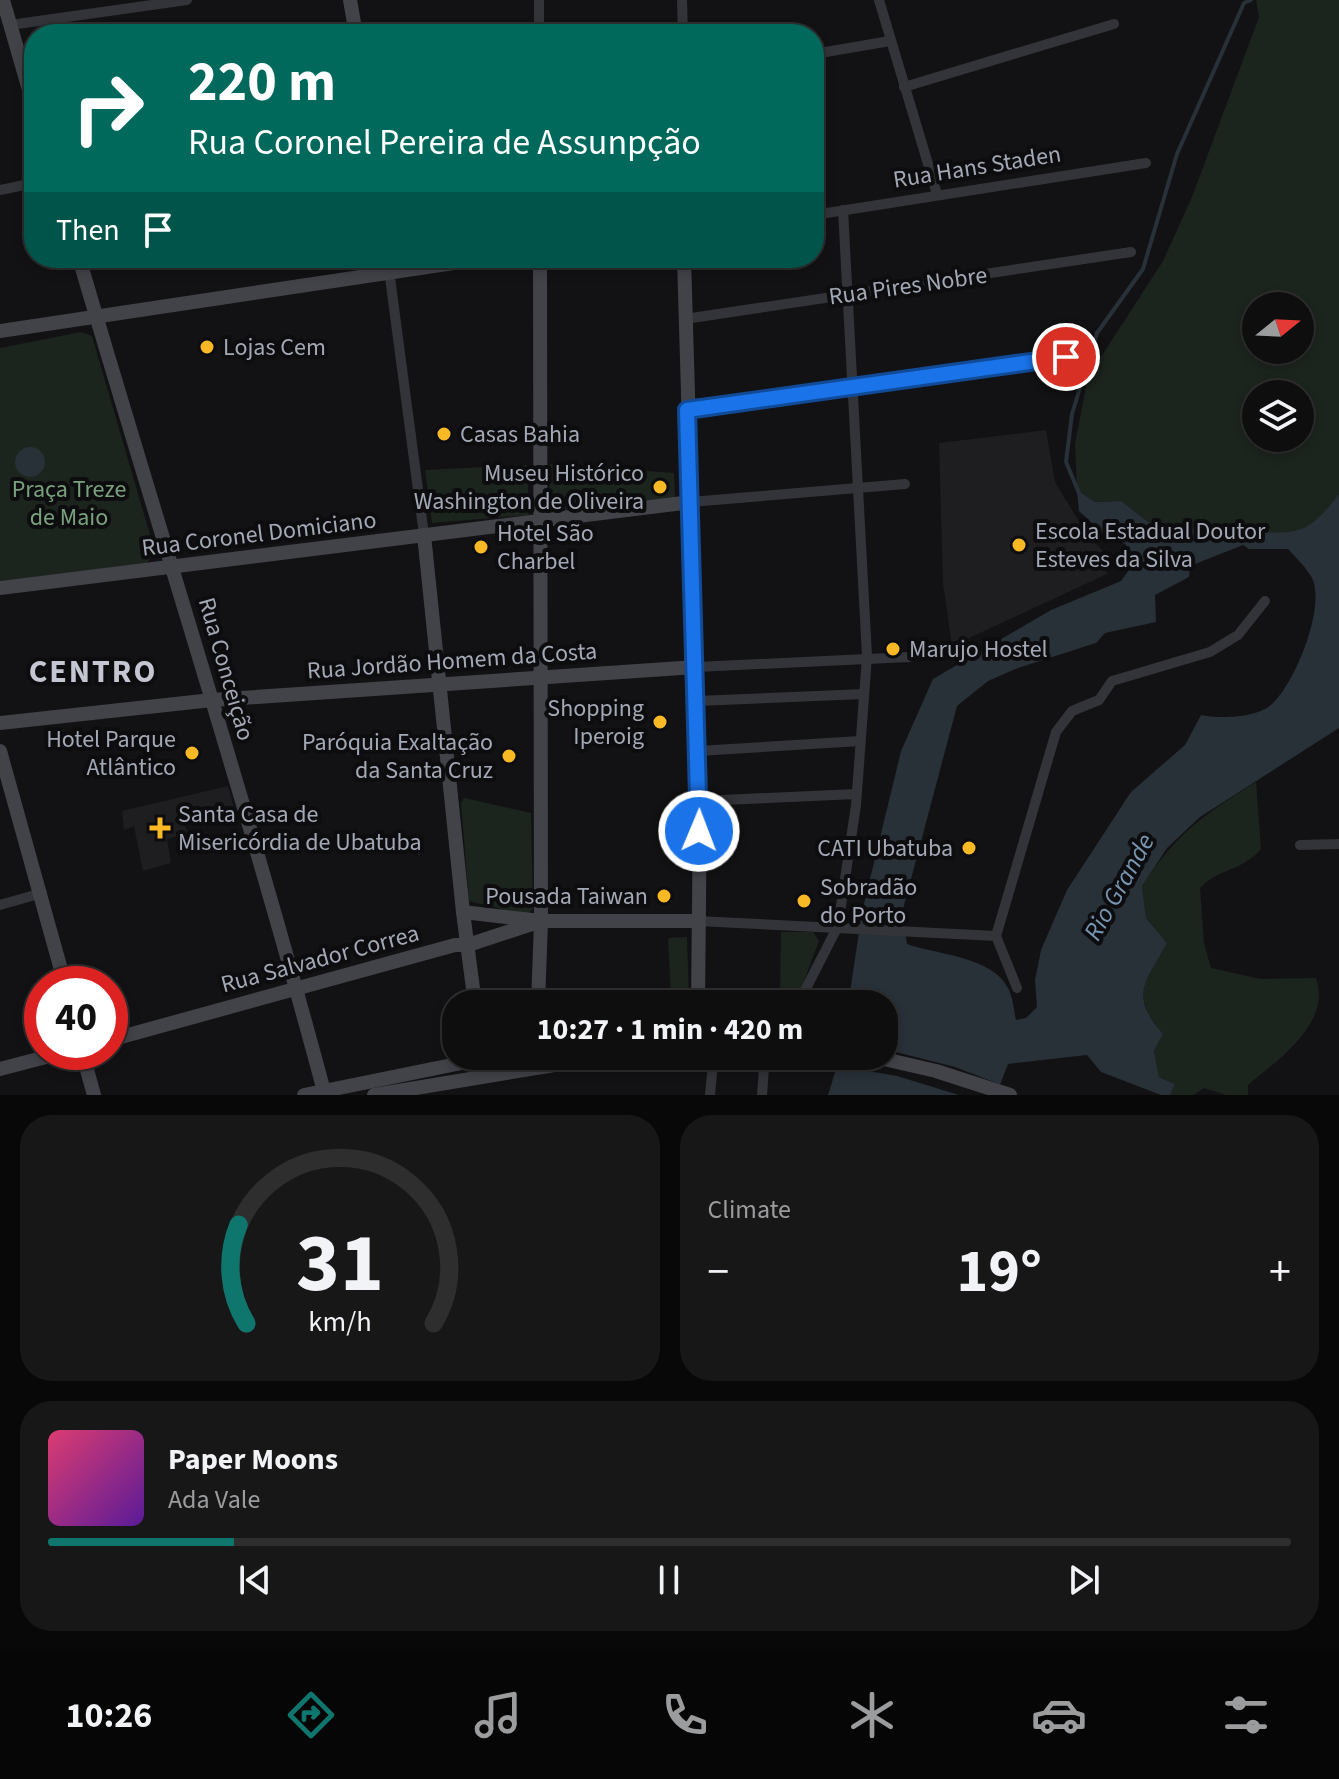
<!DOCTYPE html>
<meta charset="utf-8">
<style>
body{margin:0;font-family:"Source Sans 3",sans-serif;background:#171718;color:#f1f3f6;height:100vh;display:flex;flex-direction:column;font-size:30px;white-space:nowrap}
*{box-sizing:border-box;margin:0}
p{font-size:26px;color:#9b9c9e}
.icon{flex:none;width:44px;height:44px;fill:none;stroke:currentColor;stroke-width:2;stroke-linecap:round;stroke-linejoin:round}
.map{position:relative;height:1095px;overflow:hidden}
.drawer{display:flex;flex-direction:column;gap:20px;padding:20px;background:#080808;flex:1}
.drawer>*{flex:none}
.guide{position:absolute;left:24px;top:24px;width:800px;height:244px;border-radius:32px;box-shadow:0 4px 12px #0003,0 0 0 2px #2e2e2f;background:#00695c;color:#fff;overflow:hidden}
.needle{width:52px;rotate:72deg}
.fabs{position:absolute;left:1242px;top:292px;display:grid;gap:16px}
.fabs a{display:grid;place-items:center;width:72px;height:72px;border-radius:50%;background:#0e0e0f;box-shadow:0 4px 12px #0003,0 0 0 2px #2e2e2f;font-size:40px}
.speed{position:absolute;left:24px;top:966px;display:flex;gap:16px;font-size:40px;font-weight:700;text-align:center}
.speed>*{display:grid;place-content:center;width:104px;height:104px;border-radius:50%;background:#0e0e0f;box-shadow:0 4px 12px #0003,0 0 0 2px #2e2e2f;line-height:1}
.speed .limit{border:12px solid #d22;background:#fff;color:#111}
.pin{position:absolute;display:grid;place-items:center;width:68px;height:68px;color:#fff;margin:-34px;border:4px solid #fff;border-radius:50%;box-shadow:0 2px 8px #0007}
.me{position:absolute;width:88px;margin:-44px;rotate:1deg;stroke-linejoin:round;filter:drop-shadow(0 0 6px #0008)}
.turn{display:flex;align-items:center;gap:28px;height:168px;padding:0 32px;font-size:36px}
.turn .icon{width:104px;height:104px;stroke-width:2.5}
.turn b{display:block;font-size:56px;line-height:68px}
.then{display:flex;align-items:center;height:76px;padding:0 32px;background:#0003;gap:16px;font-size:30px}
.big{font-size:60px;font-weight:700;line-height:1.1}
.drawer .tile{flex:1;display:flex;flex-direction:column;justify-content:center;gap:12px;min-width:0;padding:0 28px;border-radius:32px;background:#171718}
.drawer .dial{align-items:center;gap:0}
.dial svg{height:208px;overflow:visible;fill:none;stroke:#2e2e2f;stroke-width:7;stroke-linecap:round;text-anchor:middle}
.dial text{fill:#f1f3f6;stroke:none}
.song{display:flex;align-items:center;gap:24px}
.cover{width:96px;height:96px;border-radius:12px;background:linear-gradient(135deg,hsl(340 70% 55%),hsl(270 70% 35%))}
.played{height:8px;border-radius:4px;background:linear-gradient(90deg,#0f766e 15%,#2e2e2f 15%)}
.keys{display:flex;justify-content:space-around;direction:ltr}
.heat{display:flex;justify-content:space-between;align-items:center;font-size:44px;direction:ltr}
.drawer .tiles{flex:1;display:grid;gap:20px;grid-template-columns:1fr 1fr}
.tile:last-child{grid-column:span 2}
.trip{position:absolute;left:442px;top:990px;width:456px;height:80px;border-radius:32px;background:#0e0e0f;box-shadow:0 4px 12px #0003,0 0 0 2px #2e2e2f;font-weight:700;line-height:80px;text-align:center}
.dock{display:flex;height:128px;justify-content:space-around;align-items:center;background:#060606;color:#9b9c9e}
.dock .icon{width:56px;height:56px}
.dock .on{color:#0f766e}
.dock b{font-size:36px;color:#f1f3f6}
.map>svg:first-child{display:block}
.built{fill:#1e1e21}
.green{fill:#1c241e;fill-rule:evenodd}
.water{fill:#283038;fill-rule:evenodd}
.pier{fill:#121214}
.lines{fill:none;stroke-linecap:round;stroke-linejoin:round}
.stream{stroke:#283038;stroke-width:4}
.street{stroke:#333439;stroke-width:10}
.secondary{stroke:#414349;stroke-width:14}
.route-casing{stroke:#114b97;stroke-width:20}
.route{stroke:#1a73e8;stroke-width:14}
.poi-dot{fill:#f9b925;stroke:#0d0d0f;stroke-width:3}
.labels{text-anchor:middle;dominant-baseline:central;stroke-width:8;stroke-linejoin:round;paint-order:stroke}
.street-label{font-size:24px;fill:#a3a8b5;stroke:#0d0d0f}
.poi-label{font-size:24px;fill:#a3a8b5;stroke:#0d0d0f;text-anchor:start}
.park-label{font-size:24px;fill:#79a17d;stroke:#0d0d0f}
.water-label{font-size:26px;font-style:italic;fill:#7895b2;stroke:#0d0d0f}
.district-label{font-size:32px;font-weight:bold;letter-spacing:2px;fill:#c4c7d1;stroke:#0d0d0f}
</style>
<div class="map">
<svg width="1339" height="1095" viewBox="0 0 1339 1095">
<rect width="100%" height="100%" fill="#121214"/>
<g class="built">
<polygon points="1046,430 1055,482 1086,533 1108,557 1107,574 952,646 943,583 939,443"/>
<polygon points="228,786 235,812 185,826 188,833 167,839 171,863 143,871 134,826 124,830 122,811"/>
</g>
<g class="green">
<path d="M1256,0h83v494c-31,39 -39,41 -89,37l-4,-7 -86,7 -39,-30 -26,1 -18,-12 -2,-46 13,-67 75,-116 29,-64 67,-180zM1256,306h44v44h-44zM1256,394h44v44h-44z"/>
<polygon points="81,332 92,336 155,552 147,563 0,581 0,348"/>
<polygon points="550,464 674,473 675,498 548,515"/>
<polygon points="527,465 529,515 432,523 425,470"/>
<path d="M1256,782l5,67c-20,23 -40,18 -61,39l4,55 7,25 50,11 55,-1c16,45 -38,82 -68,107v10h-22l-22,-7 -10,7h-24l5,-11 -16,-7 -5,-26 9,-17c-33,-39 -19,-51 4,-91l-21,-25 -4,-32c34,-52 61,-71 114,-104z"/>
<polygon points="464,798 531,813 533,909 526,915 469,901 461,803"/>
<polygon points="781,932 813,932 819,941 801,989 780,990"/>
<polygon points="687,937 689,998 671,998 668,938"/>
</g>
<g class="water">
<circle cx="30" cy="462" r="15"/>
<path d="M1077,490l18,12 26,-1 39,30 86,-7 4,7c50,4 58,2 89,-37v234l-139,89 -33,31 -25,38 4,32 21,25c-22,40 -38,52 -4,91l-9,17 5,26 16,7 -5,11h-9l-60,-23 -14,-17 -79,9 -12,31h-168l12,-39h44v-52h-34v-12l12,-80 39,-161 32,-72 118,-69 70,-29 16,-22 -12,-15 -20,-9 -26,-24zM1243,545l6,4h39c7,8 18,18 24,29 14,29 -17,105 -40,126 -14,14 -53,15 -71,11l-16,30 -54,47 -64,98 -26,60 -6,30 2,27 -11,11 -10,2c-2,-9 -3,-21 -7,-30 -15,-34 -72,-35 -102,-46l-5,-31 55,-207 31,-25 30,-13 78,-25 9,-10 51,-11 -1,-27 34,-18 1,-11z"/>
</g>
<polygon class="pier" points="884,1049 955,1067 1004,1086 1001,1095 959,1095 897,1076 833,1065 836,1056 884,1056"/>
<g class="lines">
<polyline class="stream" points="1079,493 1066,462 1072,414 1097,333 1143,269 1177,154 1244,3 1251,0"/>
<g class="street">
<polyline points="539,0 539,34"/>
<polyline points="682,0 683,34"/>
<polyline points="879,0 937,194"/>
<polyline points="10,25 187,0"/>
<polyline points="814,54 890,41"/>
<polyline points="904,87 1114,24"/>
<polyline points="0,190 34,183"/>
<polyline points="814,215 1146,163"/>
<polyline points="389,270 424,535"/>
<polyline points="685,319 1131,252"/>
<polyline points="687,410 1066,357"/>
<polyline points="691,502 905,484"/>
<polyline points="696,667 909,657"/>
<polyline points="697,701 864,694"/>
<polyline points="698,751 860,741"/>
<polyline points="700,801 856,794"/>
<polyline points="1300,845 1339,844"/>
<polyline points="0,905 42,893"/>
<polyline points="697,921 996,936"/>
<polyline points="996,936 1056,732 1072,711 1099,700 1112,681 1210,652 1238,635 1265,601"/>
<polyline points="996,936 1017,988"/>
<polyline points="798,1004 838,926 856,805 867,656 843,210"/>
<polyline points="710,1095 713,1062 764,1067 762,1095"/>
</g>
<g class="secondary">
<polyline points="3,0 34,107"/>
<polyline points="350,0 356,34"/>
<path d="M79,258c82,279 171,556 246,837"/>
<polyline points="684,258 700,801 698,1004"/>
<polyline points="0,331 487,258"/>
<polyline points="424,535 463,912 475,1004"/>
<polyline points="0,588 691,502"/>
<polyline points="0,723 212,700 696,667"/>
<polyline points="0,751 65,984"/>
<polyline points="463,912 541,921 697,921"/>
<polyline points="538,1004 541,921 540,258"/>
<polyline points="110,1040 455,945 468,945 541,921"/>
<polyline points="82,1052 94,1095"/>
<polyline points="871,1056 936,1071 1010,1095"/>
<polyline points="0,1069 65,1052"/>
<polyline points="304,1095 496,1056"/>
<polyline points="374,1095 609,1056"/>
</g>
</g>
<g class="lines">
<g class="route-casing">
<polyline id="route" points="699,831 687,410 1066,357"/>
</g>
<use href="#route" class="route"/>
</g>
<g class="poi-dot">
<circle cx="207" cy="347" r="8"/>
<circle cx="444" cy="434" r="8"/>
<circle cx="660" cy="487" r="8"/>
<circle cx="1019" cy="545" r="8"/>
<circle cx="481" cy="547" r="8"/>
<circle cx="893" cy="649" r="8"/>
<circle cx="660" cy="722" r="8"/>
<circle cx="192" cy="753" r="8"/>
<circle cx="509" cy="756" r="8"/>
<path d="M156 816h8v8h8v8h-8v8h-8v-8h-8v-8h8z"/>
<circle cx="969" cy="848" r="8"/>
<circle cx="664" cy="896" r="8"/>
<circle cx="804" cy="901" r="8"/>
</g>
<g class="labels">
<g class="street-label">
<text transform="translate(977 167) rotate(-9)">Rua Hans Staden</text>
<text transform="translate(908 286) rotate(-8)">Rua Pires Nobre</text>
<text transform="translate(259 534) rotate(-7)">Rua Coronel Domiciano</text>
<text transform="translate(452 661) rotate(-4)">Rua Jordão Homem da Costa</text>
<text transform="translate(226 669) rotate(74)">Rua Conceição</text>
<text transform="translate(320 959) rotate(-15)">Rua Salvador Correa</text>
</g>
<g class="poi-label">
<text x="223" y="347">Lojas Cem</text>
<text x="460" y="434">Casas Bahia</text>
<text x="644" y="473" text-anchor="end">Museu Histórico<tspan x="644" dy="28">Washington de Oliveira</tspan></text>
<text x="1035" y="531">Escola Estadual Doutor<tspan x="1035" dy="28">Esteves da Silva</tspan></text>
<text x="497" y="533">Hotel São<tspan x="497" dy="28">Charbel</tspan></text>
<text x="909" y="649">Marujo Hostel</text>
<text x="644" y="708" text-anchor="end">Shopping<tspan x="644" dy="28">Iperoig</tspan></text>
<text x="176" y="739" text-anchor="end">Hotel Parque<tspan x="176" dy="28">Atlântico</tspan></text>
<text x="493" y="742" text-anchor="end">Paróquia Exaltação<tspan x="493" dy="28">da Santa Cruz</tspan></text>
<text x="178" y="814">Santa Casa de<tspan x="178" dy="28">Misericórdia de Ubatuba</tspan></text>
<text x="953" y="848" text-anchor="end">CATI Ubatuba</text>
<text x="820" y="887">Sobradão<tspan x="820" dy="28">do Porto</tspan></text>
<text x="648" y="896" text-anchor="end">Pousada Taiwan</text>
</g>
<g class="park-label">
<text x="69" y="489">Praça Treze<tspan x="69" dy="28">de Maio</tspan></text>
</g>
<g class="water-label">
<text transform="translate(1119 887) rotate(-61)">Rio Grande</text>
</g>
<g class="district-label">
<text x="93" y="672">CENTRO</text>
</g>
</g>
</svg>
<div class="fabs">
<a><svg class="needle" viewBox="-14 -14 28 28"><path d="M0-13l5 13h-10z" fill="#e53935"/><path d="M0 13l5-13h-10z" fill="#9b9c9e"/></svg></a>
<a><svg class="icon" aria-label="layers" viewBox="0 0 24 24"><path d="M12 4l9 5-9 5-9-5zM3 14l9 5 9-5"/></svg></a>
</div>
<div class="speed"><div class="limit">40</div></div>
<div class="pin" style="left:1066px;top:357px;background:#d93025"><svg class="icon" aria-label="arrive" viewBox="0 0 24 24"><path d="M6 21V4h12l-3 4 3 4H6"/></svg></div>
<svg class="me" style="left:699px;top:831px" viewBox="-20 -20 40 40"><circle r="17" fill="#1a73e8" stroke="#fff" stroke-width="3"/><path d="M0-11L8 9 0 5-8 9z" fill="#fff"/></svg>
<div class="trip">10:27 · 1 min · 420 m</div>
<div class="guide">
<div class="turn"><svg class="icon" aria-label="right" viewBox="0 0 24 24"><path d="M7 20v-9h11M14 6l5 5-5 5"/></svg><div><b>220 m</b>Rua Coronel Pereira de Assunpção</div></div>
<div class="then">Then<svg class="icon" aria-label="arrive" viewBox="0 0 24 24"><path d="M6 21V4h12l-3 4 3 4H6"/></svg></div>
</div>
</div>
<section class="drawer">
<div class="tiles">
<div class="tile dial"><svg viewBox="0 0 100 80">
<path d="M14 69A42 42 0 1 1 86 69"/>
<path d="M14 69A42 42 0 0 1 11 31" stroke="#0f766e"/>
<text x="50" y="56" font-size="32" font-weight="700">31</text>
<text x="50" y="72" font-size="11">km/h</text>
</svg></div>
<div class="tile"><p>Climate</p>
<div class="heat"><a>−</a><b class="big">19°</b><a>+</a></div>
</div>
<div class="tile">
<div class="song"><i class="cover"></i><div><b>Paper Moons</b><p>Ada Vale</p></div></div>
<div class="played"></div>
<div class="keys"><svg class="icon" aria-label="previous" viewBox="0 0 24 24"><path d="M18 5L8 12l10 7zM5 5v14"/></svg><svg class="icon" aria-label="pause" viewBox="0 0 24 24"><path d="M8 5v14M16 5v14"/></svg><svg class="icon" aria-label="next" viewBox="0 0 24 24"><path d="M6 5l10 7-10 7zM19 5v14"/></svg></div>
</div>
</div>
</section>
<nav class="dock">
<b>10:26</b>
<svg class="icon on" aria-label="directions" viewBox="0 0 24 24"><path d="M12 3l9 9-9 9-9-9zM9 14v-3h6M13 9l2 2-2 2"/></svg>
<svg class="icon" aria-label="music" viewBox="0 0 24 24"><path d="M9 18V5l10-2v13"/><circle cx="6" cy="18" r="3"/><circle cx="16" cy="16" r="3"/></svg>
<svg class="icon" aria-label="phone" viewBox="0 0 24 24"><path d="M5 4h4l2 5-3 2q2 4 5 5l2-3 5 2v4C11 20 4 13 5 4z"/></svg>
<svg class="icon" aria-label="climate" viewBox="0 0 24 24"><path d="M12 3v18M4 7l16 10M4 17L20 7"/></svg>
<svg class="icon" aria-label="car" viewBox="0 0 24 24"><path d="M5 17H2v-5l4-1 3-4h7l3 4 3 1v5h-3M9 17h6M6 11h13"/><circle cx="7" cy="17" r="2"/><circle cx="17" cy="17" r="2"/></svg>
<svg class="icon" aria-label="filters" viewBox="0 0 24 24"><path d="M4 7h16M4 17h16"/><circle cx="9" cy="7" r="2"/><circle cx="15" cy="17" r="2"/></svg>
</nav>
